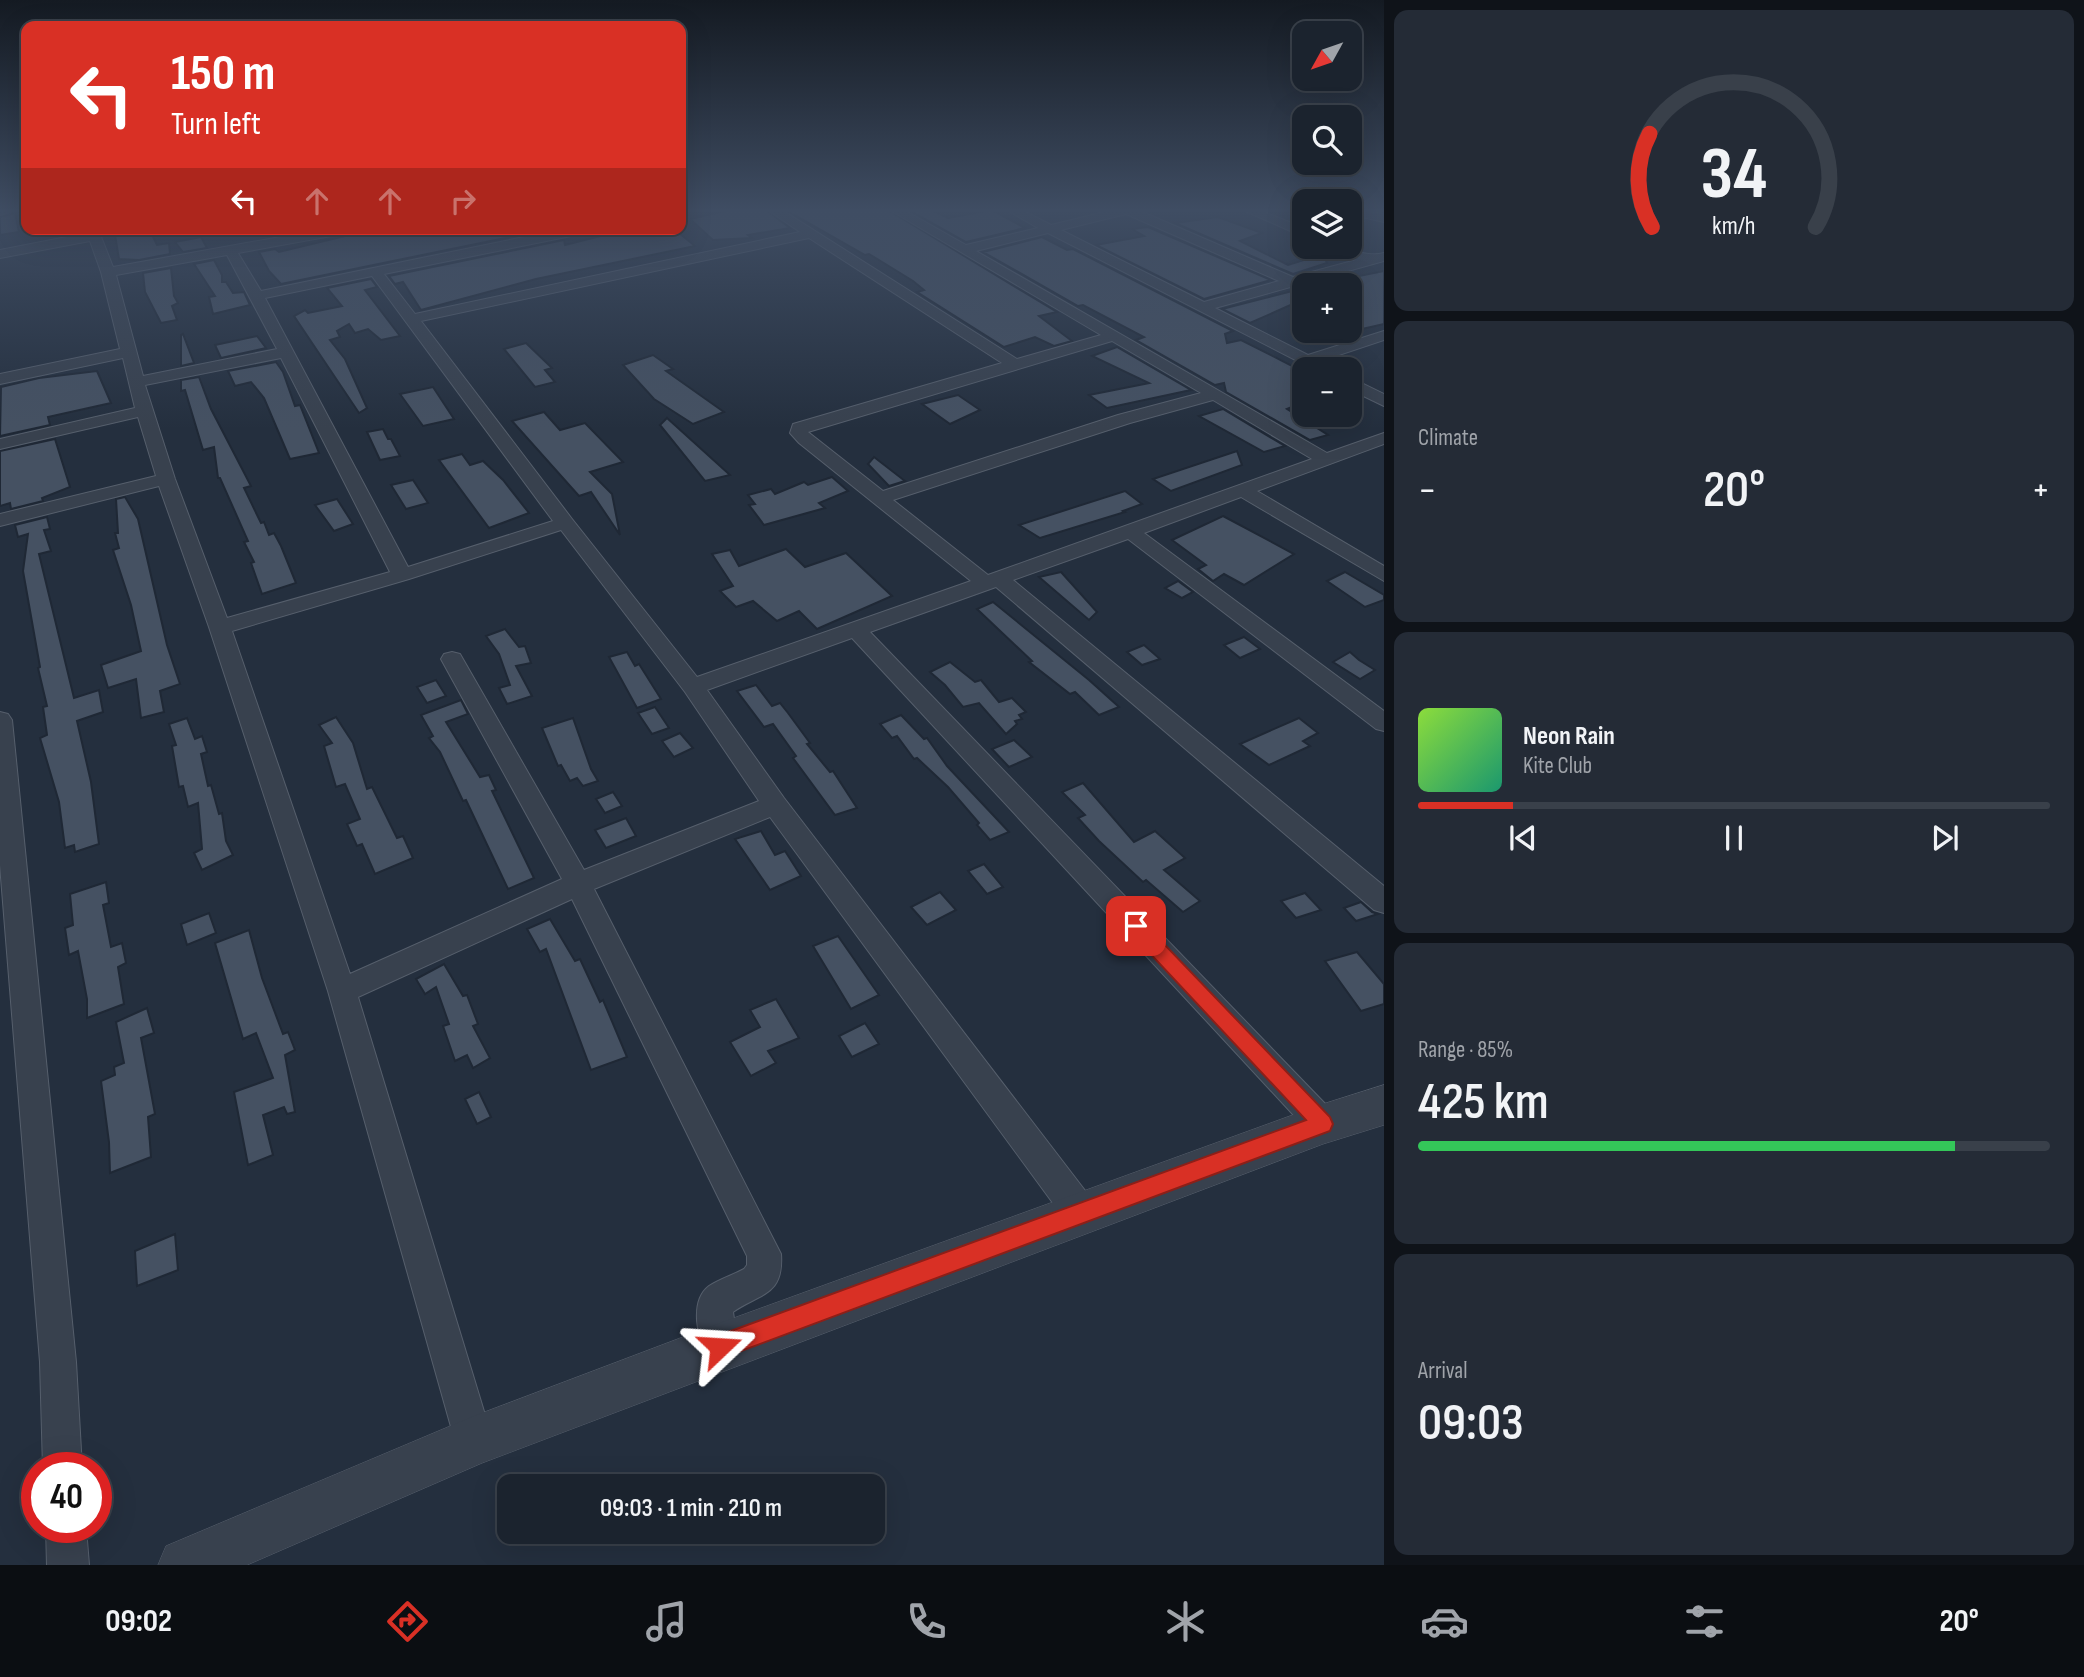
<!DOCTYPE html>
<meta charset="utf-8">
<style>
body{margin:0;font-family:"Sofia Sans Condensed",sans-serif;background:#242b36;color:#f1f3f6;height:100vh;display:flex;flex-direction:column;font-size:26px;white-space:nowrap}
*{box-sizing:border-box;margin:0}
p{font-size:23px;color:#a0a4aa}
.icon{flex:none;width:38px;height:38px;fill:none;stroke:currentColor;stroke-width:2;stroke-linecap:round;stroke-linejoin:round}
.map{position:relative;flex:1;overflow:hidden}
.panel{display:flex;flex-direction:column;gap:10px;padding:10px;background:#0f1319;width:700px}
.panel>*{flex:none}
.guide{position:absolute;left:21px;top:21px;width:665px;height:214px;border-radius:14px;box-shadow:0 7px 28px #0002,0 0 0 2px #39404a;background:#d93025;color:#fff;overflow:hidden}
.needle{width:46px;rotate:230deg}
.controls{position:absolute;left:1292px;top:21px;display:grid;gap:14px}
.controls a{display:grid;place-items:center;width:70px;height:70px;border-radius:14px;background:#1b232e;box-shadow:0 7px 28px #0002,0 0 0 2px #39404a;font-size:35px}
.speed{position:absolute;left:21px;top:1452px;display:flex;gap:14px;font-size:35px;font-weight:700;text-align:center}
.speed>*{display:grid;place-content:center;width:91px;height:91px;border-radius:50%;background:#1b232e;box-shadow:0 7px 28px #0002,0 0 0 2px #39404a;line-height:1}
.speed .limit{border:10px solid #d22;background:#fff;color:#111}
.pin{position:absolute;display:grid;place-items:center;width:60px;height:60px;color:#fff;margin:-30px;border-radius:14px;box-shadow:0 4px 10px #0006}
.me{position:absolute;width:77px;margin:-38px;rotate:70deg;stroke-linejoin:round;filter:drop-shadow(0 0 5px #0008)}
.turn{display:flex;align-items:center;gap:24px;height:147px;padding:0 35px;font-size:32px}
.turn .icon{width:91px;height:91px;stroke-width:2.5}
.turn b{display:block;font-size:49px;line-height:60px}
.lanes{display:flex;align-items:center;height:66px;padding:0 35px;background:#0003;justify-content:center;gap:35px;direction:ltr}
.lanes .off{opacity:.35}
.big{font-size:52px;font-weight:600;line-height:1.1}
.panel .card{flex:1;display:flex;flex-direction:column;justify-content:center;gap:10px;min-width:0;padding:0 24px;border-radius:14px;background:#242b36}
.panel .dial{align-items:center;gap:0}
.dial svg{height:182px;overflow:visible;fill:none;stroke:#39404a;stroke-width:7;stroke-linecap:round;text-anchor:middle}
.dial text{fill:#f1f3f6;stroke:none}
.song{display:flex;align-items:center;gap:21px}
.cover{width:84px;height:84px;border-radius:10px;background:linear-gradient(135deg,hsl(90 70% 55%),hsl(160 70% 35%))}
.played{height:7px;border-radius:4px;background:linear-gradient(90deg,#d93025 15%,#39404a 15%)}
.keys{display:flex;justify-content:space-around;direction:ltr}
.heat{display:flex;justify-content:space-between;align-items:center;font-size:38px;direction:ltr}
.charge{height:10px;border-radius:5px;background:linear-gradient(90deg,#34c759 85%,#39404a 0)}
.trip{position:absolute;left:497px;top:1474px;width:388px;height:70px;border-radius:14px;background:#1b232e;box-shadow:0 7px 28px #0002,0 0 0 2px #39404a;font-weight:600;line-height:70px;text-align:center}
.tabs{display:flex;height:112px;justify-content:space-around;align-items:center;background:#0b0e12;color:#a0a4aa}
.tabs .icon{width:49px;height:49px}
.tabs .on{color:#d93025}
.tabs b{font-size:32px;color:#f1f3f6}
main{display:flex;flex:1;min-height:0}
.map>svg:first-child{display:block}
.building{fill:#455162;stroke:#1f2835;stroke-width:2}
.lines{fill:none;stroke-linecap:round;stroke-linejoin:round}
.minor-casing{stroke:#565f6c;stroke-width:2}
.tertiary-casing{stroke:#565f6c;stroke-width:1}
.minor{fill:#38414e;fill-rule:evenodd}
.tertiary{fill:#38414e;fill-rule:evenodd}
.route{fill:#d93025;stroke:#8d1f18;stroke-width:2}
</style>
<main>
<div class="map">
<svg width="1384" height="1565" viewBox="0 0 1384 1565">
<rect width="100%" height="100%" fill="#242f3e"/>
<g class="building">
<polygon points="729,210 766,210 790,228 748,235 752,238 713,240 690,219"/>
<polygon points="786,210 888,210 1057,312 1039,316 1072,341 1054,346 1035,337 1004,347 917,292 924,290 913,281 869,254 865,255"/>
<polygon points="909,210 931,210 948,218 992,210 1025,228 966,242"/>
<polygon points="15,213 19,232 0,235 0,217"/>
<polygon points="1218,217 1262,233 1240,241 1288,265 1323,254 1327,263 1293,274 1175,223"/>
<polygon points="1148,227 1271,280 1204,299 1096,245 1144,236 1132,229"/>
<polygon points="114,229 149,229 157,245 169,243 170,254 139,260 119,259"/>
<polygon points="400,229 435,229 438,235 490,232 488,229 533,229 534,232 281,284 269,271 259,252 275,249 279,252 370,230 374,234"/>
<polygon points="628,229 674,229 695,246 536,279 421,310 403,282 395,284 389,276 564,240 565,245"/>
<polygon points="201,237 207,248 183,252 175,242"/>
<polygon points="1042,237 1067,250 1073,249 1233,331 1225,334 1227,343 1241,340 1304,372 1304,402 1287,409 1328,435 1310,440 1226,392 1224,383 1215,385 1136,340 1144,337 1083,305 1078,306 983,252"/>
<polygon points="214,260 222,275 222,282 226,282 233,293 244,292 250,305 213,314 209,297 215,296 194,264"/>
<polygon points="171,268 174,296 178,303 172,306 177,320 161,323 145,292 143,273"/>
<polygon points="1384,271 1384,324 1349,332 1349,278"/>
<polygon points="371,279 377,287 365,290 400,336 381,340 368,329 355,333 349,324 337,331 340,337 330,340 345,359 367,408 359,413 294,316 305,310 308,313 342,306 327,288"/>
<polygon points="1304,288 1304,299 1250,323 1222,309"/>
<polygon points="183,334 194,363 181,366 181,335"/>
<polygon points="257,336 266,348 221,358 215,345"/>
<polygon points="526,343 552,368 545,370 555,382 535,387 504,349"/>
<polygon points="1117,347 1191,390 1107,408 1089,395 1149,383 1092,356"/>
<polygon points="653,355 673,369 666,371 724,412 693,424 654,399 623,365"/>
<polygon points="276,362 283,372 295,406 300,405 319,453 290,459 264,398 251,382 235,386 228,371"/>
<polygon points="97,371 111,403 48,417 50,425 0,436 1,387 39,378"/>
<polygon points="199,377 211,409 251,486 244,488 261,523 264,522 269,535 274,533 281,546 296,583 262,594 251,563 254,562 244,542 248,541 220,478 218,478 214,447 203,450 185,390 181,391 181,380"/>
<polygon points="433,387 454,419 423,426 400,394"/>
<polygon points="958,395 980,410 950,424 922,404"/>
<polygon points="1223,409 1285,446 1264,452 1199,416"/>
<polygon points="544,412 560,430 585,423 623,462 590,472 612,494 620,535 591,492 579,496 512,421"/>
<polygon points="667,418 730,475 705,481 660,425"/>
<polygon points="383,429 388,439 391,439 400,456 380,460 367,432"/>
<polygon points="55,439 70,487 42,498 43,501 11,509 10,503 0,506 0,451"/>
<polygon points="1237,451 1242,465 1171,491 1153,479"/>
<polygon points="462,454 470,465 483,461 503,480 529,513 489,528 439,460"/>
<polygon points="874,457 905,481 889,486 868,464"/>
<polygon points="832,477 848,491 819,503 825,508 764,525 749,505 755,504 748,495 771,489 775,494 804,482 808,485"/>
<polygon points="413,480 428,503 406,509 391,485"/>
<polygon points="1125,491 1142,504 1123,511 1125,512 1040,538 1019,525"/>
<polygon points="125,497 138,519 167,645 180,684 160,691 164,712 141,718 136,679 108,688 101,665 141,651 131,605 113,550 119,548 115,533 118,533 116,499"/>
<polygon points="337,499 353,524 334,531 315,505"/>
<polygon points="1223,516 1294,554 1244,585 1224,574 1213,581 1198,569 1206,565 1172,540"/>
<polygon points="47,517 50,529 44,530 51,551 39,554 74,698 99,690 103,712 77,721 91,782 99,844 75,852 74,845 65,848 59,802 40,738 47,735 43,707 47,706 38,668 40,667 23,571 28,534 18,537 15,525"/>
<polygon points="786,549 805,567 846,553 892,596 817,629 799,611 777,621 753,601 736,607 720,591 733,586 712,554 730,550 739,566"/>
<polygon points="1061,572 1097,612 1089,620 1039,577"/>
<polygon points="1345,572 1384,595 1384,600 1365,607 1327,581"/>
<polygon points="1178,581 1193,592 1182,598 1165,588"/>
<polygon points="993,602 1089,680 1119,707 1099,715 1075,692 1070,694 1029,662 1032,661 977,609"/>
<polygon points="505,629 519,647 525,646 531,663 516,666 532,696 507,704 499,688 510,685 499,654 486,636"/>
<polygon points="1244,637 1260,649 1240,658 1224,645"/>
<polygon points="1144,645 1160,659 1142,665 1127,652"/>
<polygon points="627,652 635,666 639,664 661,699 637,708 609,657"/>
<polygon points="1350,652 1359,660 1375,670 1360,679 1333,662"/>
<polygon points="950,662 975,682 981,680 999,702 1012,698 1026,712 1019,715 1022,719 1015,721 1017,724 1006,734 979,703 963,707 945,685 930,672"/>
<polygon points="436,680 446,696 427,703 417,687"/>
<polygon points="756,685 772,706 780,703 788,713 810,743 807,744 830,772 833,771 857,808 835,815 793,758 796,756 773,724 764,727 737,691"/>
<polygon points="461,700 468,714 446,722 480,777 489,775 496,790 492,791 534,878 508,889 466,800 463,801 440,752 429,738 433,736 421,715"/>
<polygon points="655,707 669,728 652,734 638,713"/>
<polygon points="901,715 924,739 927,738 947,766 1009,832 990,840 977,825 979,823 948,787 917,758 914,759 897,736 892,738 880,724"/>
<polygon points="336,717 353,743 367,789 372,787 397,838 403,836 413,858 375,874 362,844 357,846 347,824 360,819 345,784 336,787 324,746 332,743 319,725"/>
<polygon points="187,718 195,739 202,736 207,752 201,754 208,786 211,785 219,814 222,813 226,841 233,855 202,870 194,853 202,849 198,803 188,807 183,786 179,787 172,746 176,745 169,724"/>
<polygon points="573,718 591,769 598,781 583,786 577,778 570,781 561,765 558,766 542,728"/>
<polygon points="1299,718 1318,733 1303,741 1310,746 1269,765 1240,744"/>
<polygon points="680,733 693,748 674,757 662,741"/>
<polygon points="1014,740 1032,757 1009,767 992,749"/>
<polygon points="1083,783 1134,842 1155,831 1185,858 1164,870 1200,901 1183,912 1146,880 1143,882 1099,841 1078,818 1085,815 1062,792"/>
<polygon points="613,792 622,806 605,813 596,799"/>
<polygon points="626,818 636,836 606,848 595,830"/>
<polygon points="761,831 775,855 785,851 801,876 770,890 735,839"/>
<polygon points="984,864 1003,887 987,894 968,871"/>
<polygon points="106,882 109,903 103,905 111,947 122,943 126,963 118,967 124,1004 87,1018 87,999 78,951 69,955 65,928 73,925 70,894"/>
<polygon points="940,892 956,910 927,925 911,907"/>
<polygon points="1305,893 1321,910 1296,918 1281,901"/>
<polygon points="1361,902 1372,912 1378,914 1356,921 1344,908"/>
<polygon points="209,913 216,933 187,945 181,924"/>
<polygon points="550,919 575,961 580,959 600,1002 603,1000 627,1057 591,1070 546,949 540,952 527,929"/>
<polygon points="249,930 262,978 283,1034 288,1032 295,1050 285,1055 295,1112 287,1114 284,1107 263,1115 273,1155 248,1165 234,1092 273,1078 256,1033 243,1039 215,943"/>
<polygon points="838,936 879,995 851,1009 813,946"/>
<polygon points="1357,952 1384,984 1384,1004 1361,1011 1325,961"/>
<polygon points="444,964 463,996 467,995 478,1024 473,1026 490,1058 473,1068 467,1055 455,1061 443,1026 449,1024 436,987 425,994 416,979"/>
<polygon points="776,999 799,1038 768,1051 776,1063 751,1076 730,1042 760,1027 750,1010"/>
<polygon points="147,1008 154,1033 141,1038 155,1114 148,1117 151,1157 110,1173 109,1142 101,1081 115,1075 114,1067 124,1063 116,1022"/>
<polygon points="865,1023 879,1044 852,1057 839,1036"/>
<polygon points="479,1092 491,1117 477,1124 465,1099"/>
<polygon points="175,1234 178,1270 137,1286 135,1251"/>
</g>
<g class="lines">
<g class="minor-casing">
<g id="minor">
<polygon points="0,210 16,210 0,215"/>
<polygon points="681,210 690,210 681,214"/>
<path d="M768,210h14l235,149 84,-24 -211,-125h14l62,35 72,-17 -31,-18h15l29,15 62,-15h25l155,67 63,-17 -26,-13c20,0 35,11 54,6v8l-169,47 93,47 76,-24v9l-63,21 12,8h-20l-265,-136 -72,18 351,202 57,-20v11l-127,47 127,75v15l-143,-84 -97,36 240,178v20l-8,-2 -248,-190 -115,41 371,306v27l-10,-3 -378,-323 -126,45 464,481 5,11 -5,11 -11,5 -11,-5 -460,-497 -145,52 77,108 309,403 5,12 -5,12 -12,5 -12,-5 -299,-408 -176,72 187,365c3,42 -21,39 -48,58l5,35 -5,13 -13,5 -13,-5c-8,-20 -19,-58 2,-74 11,-7 24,-11 35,-17l3,-4v-9l-175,-357 -214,98 135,444 -5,14 -14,5 -14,-5 -5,-14 -127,-450 -119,-364 -50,-141 -159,40v-12l156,-38 -18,-59 -138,32v-10l135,-31 -12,-50 -123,26v-10l120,-25 -19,-77 -11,-31 -90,17v-8l87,-17 -1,-4h12l15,38 212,-38h29l-6,4 -110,20 23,38 278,-57 -4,-5 17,3 40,-3 -6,4 -202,41 31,40 385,-82zM1126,214l153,67 -75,21 -143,-72zM809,238l193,125 -209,61 -3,9 9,10 172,138 -274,96 -125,-158 -151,-198zM227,255l50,94 -134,27 -27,-101zM372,276l181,245 -145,46 -143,-269zM1112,341l89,52 -83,22 -235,76 -75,-59zM281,358l109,214 -163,46 -52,-139 -30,-94zM1213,400l99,59 -324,116 -95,-75 237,-77zM561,530l124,162 74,109 -175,69 -124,-216 -8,-2 -8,2 -3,5 121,220 -212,95 -118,-343 177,-52z"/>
<polygon points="1243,210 1259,210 1304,228 1304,237"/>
<polygon points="1349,210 1384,214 1384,222 1349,214"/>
<polygon points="1349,377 1384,394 1384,406 1349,389"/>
<polygon points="0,712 8,714 12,720 76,1362 82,1468 43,1468 40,1362 0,865"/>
<polygon points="46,1528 86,1528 89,1565 47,1565"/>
</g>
</g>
<g class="tertiary-casing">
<polygon id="tertiary" points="1384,1085 1384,1125 1323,1144 482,1463 247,1565 158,1565 166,1546 474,1416 720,1323 1323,1104"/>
</g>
<use href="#minor" class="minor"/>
<use href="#tertiary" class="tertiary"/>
</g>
<linearGradient id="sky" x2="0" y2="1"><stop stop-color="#141a22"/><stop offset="0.49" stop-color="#3f4d63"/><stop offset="1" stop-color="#3f4d63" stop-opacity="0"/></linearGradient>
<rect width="1384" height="429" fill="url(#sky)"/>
<polygon class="route" points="1136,918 1142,921 1330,1117 1333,1124 1330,1131 720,1359 712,1355 708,1347 712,1339 720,1335 1306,1120 1129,931 1127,926 1129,921"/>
</svg>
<div class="controls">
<a><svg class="needle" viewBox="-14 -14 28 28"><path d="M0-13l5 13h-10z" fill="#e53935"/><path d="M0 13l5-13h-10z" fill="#a0a4aa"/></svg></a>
<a><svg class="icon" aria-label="search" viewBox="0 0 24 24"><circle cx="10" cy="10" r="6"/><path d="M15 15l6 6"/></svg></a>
<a><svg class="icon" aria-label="layers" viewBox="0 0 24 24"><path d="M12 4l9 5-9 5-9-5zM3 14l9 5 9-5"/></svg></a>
<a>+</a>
<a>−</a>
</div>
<div class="speed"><div class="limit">40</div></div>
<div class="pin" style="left:1136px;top:926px;background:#d93025"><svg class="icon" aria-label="arrive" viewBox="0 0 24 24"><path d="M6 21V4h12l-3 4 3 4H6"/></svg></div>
<svg class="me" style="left:720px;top:1347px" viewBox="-20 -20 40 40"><path d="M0-17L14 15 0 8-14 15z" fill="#d93025" stroke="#fff" stroke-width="4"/></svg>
<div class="trip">09:03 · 1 min · 210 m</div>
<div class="guide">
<div class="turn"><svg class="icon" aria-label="left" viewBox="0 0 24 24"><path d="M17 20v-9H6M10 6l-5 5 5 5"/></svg><div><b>150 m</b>Turn left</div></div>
<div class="lanes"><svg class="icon" aria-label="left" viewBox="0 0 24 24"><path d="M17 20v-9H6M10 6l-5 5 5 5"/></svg><svg class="icon off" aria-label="ahead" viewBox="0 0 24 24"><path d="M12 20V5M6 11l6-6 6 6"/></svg><svg class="icon off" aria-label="ahead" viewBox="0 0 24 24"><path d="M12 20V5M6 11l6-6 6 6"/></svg><svg class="icon off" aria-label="right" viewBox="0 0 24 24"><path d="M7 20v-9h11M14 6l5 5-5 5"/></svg></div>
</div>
</div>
<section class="panel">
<div class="card dial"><svg viewBox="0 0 100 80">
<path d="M14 69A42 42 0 1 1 86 69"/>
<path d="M14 69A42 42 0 0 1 13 28" stroke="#d93025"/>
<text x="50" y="56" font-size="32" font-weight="700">34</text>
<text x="50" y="72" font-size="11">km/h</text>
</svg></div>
<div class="card"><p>Climate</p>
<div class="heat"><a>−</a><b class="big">20°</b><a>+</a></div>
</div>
<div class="card">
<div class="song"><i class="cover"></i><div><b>Neon Rain</b><p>Kite Club</p></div></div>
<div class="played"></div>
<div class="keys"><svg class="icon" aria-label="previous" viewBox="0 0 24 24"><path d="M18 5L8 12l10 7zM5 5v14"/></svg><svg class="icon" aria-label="pause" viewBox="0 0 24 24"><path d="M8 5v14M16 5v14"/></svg><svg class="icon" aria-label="next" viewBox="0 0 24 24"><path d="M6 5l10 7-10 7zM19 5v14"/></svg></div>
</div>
<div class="card"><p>Range · 85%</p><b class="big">425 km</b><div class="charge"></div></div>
<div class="card"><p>Arrival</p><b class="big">09:03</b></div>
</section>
</main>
<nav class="tabs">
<b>09:02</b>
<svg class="icon on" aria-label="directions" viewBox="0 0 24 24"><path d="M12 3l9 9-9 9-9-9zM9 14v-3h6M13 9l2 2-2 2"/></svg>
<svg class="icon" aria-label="music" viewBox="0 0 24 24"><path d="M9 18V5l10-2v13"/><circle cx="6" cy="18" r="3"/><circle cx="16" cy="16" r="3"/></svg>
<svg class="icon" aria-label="phone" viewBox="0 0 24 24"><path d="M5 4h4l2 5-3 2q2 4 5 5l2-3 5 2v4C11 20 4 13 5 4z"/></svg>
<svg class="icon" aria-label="climate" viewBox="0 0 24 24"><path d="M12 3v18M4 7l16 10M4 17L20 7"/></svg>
<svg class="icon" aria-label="car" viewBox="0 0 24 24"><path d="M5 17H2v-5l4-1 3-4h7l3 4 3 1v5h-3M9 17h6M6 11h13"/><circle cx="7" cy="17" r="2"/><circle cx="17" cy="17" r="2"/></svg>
<svg class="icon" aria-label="filters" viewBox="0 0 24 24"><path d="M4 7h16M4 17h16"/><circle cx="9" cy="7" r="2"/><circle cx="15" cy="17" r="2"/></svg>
<b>20°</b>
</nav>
